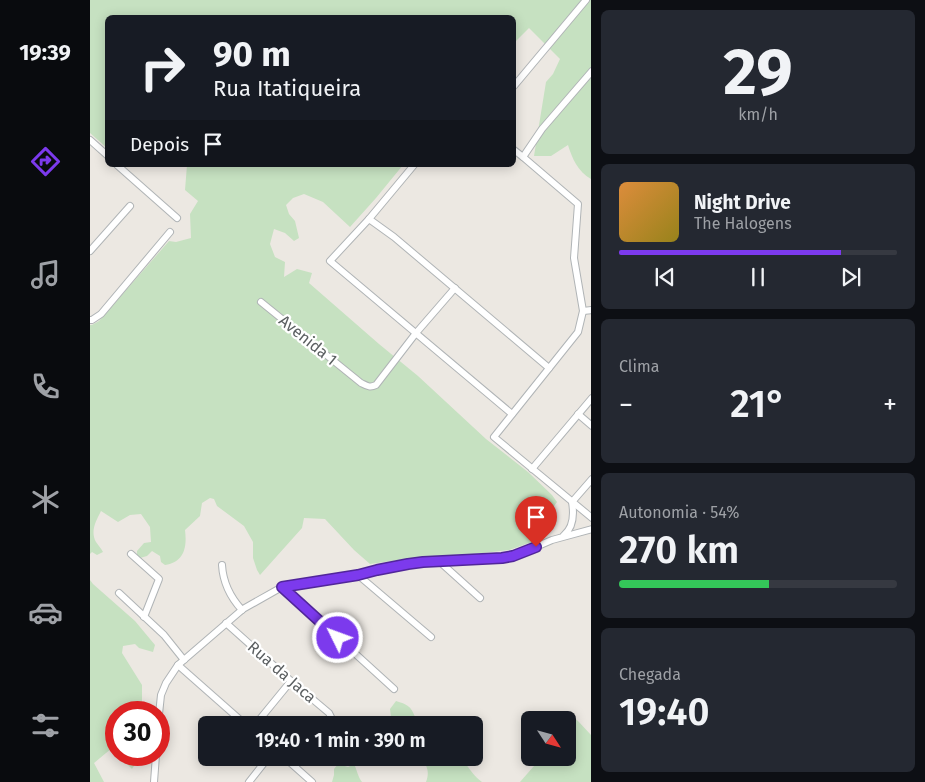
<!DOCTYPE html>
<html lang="pt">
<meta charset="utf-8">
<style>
body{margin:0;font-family:"Fira Sans",sans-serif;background:#242831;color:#f1f3f6;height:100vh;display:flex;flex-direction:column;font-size:19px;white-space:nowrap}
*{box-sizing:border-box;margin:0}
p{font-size:16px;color:#9ea1a6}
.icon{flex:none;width:28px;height:28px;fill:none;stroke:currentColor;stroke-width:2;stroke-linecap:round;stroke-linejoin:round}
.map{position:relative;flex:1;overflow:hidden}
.side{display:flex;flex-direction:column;gap:10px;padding:10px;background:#0d0f14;width:334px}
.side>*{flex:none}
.top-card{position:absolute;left:15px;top:15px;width:411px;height:152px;border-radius:8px;box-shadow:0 2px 12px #0003;background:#171b24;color:#f1f3f6;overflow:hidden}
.needle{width:32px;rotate:126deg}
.tools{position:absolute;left:431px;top:711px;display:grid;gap:10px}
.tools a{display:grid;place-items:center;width:55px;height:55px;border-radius:8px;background:#171b24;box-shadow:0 2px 12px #0003;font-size:25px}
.speed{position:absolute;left:15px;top:701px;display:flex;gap:10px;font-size:25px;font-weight:700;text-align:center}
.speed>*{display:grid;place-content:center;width:65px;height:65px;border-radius:50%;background:#171b24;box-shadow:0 2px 12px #0003;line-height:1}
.speed .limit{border:8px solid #d22;background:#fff;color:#111}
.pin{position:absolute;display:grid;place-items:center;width:42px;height:42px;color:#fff;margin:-51px -21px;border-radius:50% 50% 50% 0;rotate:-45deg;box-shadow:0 0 5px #0007}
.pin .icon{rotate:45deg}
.me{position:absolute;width:55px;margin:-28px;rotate:312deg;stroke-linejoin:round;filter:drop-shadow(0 0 4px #0008)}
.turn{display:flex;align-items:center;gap:18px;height:105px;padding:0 25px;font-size:22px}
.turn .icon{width:65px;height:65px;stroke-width:2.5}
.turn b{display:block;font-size:35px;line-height:42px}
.then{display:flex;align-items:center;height:48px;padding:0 25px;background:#0003;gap:10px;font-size:19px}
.big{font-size:38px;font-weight:600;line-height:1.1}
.side .card{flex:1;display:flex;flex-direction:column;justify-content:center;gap:8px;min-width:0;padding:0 18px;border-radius:8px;background:#242831}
.side .dial{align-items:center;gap:0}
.dial b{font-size:65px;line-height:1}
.song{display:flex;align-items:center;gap:15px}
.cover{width:60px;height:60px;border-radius:8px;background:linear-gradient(135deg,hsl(30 70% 55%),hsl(50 70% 35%))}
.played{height:5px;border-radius:2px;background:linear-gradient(90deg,#7c3aed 80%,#363941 80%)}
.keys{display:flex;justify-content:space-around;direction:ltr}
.heat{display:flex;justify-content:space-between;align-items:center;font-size:28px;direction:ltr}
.charge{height:8px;border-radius:4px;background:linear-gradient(90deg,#34c759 54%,#363941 0)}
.trip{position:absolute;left:108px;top:716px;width:285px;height:50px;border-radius:8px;background:#171b24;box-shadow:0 2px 12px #0003;font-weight:600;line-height:50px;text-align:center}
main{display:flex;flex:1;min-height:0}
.dock{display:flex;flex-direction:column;width:90px;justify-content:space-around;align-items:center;background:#090b0e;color:#9ea1a6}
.dock .icon{width:35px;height:35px}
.dock .active{color:#7c3aed}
.dock b{font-size:22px;color:#f1f3f6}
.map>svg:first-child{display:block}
.green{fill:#c6e1c1}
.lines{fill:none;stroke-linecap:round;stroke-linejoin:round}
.minor-casing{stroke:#b0b4b6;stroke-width:8}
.minor{stroke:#fff;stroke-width:6}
.route-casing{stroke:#51269a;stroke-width:12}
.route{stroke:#7c3aed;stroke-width:9}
.labels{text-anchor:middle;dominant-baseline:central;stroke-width:4.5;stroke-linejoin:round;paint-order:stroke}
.street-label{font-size:16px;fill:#5b5f61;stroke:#fff}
</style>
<main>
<nav class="dock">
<b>19:39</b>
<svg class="icon active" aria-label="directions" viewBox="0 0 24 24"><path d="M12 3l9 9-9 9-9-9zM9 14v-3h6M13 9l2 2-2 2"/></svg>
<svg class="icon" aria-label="music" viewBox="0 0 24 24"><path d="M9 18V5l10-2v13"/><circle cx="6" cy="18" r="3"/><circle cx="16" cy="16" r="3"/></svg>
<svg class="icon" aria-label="phone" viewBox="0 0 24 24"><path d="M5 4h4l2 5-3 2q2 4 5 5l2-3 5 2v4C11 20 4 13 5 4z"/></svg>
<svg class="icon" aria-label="climate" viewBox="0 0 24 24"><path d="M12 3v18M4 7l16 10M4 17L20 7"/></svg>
<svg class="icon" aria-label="car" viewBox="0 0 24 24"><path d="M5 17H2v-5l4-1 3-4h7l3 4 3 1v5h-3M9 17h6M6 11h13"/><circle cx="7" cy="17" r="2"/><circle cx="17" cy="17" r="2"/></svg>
<svg class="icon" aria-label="filters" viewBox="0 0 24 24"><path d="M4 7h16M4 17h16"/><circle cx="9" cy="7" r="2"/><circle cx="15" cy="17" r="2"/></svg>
</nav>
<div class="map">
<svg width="502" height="782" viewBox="0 0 502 782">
<rect width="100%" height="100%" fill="#ece8e2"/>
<g class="green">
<path d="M0,0h501v179c-13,-7 -19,-21 -23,-34l-17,11h-17l12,-74 7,-8 7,-15 -31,-31 -15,15v-25h-406l-1,130 -17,-15z"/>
<path d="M97,165h216l-27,33 -26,29 -27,-25 -19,-8 -11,4 -7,7 3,9 6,7 4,17 -5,3 -9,-8 -11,-4 -4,15 5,13 10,5 -1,15 13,-8 15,4 -3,10 70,61 39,32 68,63 42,33 24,23 5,7c-3,4 -5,8 -7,11 -10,12 -23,9 -18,29l-23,8 -43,5 -45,2 -51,7 -16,-14 -29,-31 -21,-1 -2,10 -42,47 -3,-5 -4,-12v-16l-9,-16 -27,-20 -3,-7 -4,-1 -8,5 -2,13 -15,14c2,16 0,32 -20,35l-4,-3 -1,-6 -8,-5 -5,5 -7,2 -3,-2v-5l7,-8 7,-1 -1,-15 -9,-13 -11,1 -12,7 -17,-11c-5,10 -11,20 -5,31 2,3 5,6 7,10l-6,3 -5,-3 -2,2v-229h2l7,-4 70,-80 7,1 15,-4 -1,-24 8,-13 -13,-11z"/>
<polygon points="0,580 3,584 45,621 65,645 63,652 49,648 45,644 33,646 32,653 52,685 52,712 26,712 26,753 22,748 4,763 14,782 0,782"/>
<path d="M306,701c22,6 13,13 26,24h-44l5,-5 6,1 2,-4 -1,-8z"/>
<polygon points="483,717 488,721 501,735 501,782 430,782 451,758 478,758 478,725"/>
<polygon points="28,755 51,755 42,769"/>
<path d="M330,758h40c9,8 11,16 22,24h-56c4,-11 1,-17 -6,-24z"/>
<path d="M248,764l10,3 6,-3c3,6 4,13 8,18h-30l2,-7v-6z"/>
</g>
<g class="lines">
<g class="minor-casing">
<g id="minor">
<polyline points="502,71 452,129 433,157 488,204 484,258 493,311 488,332 404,437 502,518"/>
<polyline points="424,86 496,0"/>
<polyline points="0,140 18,156"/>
<polyline points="424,150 433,157"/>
<polyline points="27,165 87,218"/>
<polyline points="279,219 324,165"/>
<polyline points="0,251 40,206"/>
<path d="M171,302l100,81c6,3 9,5 15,2l40,-52 39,-45"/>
<polyline points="493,311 502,310"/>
<polyline points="0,320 2,320 11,314 80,232"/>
<polyline points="422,414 240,261 279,219 304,237 459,368"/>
<polyline points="488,414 502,426"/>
<polyline points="442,469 502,398"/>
<path d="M474,535c10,-8 10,-21 8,-33l20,-23"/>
<polyline points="41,554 69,579 54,617"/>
<polyline points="350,562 390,598"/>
<path d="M132,565c1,17 9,33 20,45"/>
<polyline points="268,575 341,637"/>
<polyline points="192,587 304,689"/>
<polyline points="29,593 74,635 94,660"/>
<polyline points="136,623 201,681 239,713 241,717 240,725"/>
<polyline points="88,665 156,725"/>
<polyline points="69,714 71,695 76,683 88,665 153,609 192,587 268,575 303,566 333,562 412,558 434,552 462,540 502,529"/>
<polyline points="165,725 201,681"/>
<polyline points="195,758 222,782"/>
<polyline points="205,766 212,758"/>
<polyline points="64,782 66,755"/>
<polyline points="159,782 178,758"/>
</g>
</g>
<use href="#minor" class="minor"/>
</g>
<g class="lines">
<g class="route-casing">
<polyline id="route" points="248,638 192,587 268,575 287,570 318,564 333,562 412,558 423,556 446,547"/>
</g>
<use href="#route" class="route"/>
</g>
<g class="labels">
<g class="street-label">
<text transform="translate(218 340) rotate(39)">Avenida 1</text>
<text transform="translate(192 672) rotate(41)">Rua da Jaca</text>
</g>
</g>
</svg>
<div class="tools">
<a><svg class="needle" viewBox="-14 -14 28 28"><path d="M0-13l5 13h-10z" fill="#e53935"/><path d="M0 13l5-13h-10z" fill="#9ea1a6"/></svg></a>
</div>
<div class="speed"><div class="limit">30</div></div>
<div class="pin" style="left:446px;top:547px;background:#d93025"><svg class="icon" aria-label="arrive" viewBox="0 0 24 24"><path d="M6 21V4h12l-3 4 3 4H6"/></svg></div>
<svg class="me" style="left:248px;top:638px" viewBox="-20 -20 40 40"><circle r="17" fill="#7c3aed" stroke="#fff" stroke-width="3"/><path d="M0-11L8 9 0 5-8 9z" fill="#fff"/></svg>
<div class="trip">19:40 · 1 min · 390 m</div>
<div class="top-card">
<div class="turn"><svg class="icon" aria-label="right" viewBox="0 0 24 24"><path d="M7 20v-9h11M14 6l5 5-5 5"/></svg><div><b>90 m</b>Rua Itatiqueira</div></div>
<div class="then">Depois<svg class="icon" aria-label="arrive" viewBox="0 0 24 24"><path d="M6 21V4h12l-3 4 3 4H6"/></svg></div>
</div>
</div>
<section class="side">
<div class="card dial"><b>29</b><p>km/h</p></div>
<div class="card">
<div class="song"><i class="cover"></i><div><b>Night Drive</b><p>The Halogens</p></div></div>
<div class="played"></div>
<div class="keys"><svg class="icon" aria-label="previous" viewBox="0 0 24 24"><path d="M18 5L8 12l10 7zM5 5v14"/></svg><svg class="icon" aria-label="pause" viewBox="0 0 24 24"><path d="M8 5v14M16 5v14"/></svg><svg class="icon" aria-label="next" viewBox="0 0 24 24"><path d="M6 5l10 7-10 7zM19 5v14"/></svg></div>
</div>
<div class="card"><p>Clima</p>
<div class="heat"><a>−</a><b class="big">21°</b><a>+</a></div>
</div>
<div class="card"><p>Autonomia · 54%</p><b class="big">270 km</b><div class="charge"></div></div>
<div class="card"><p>Chegada</p><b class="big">19:40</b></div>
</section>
</main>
